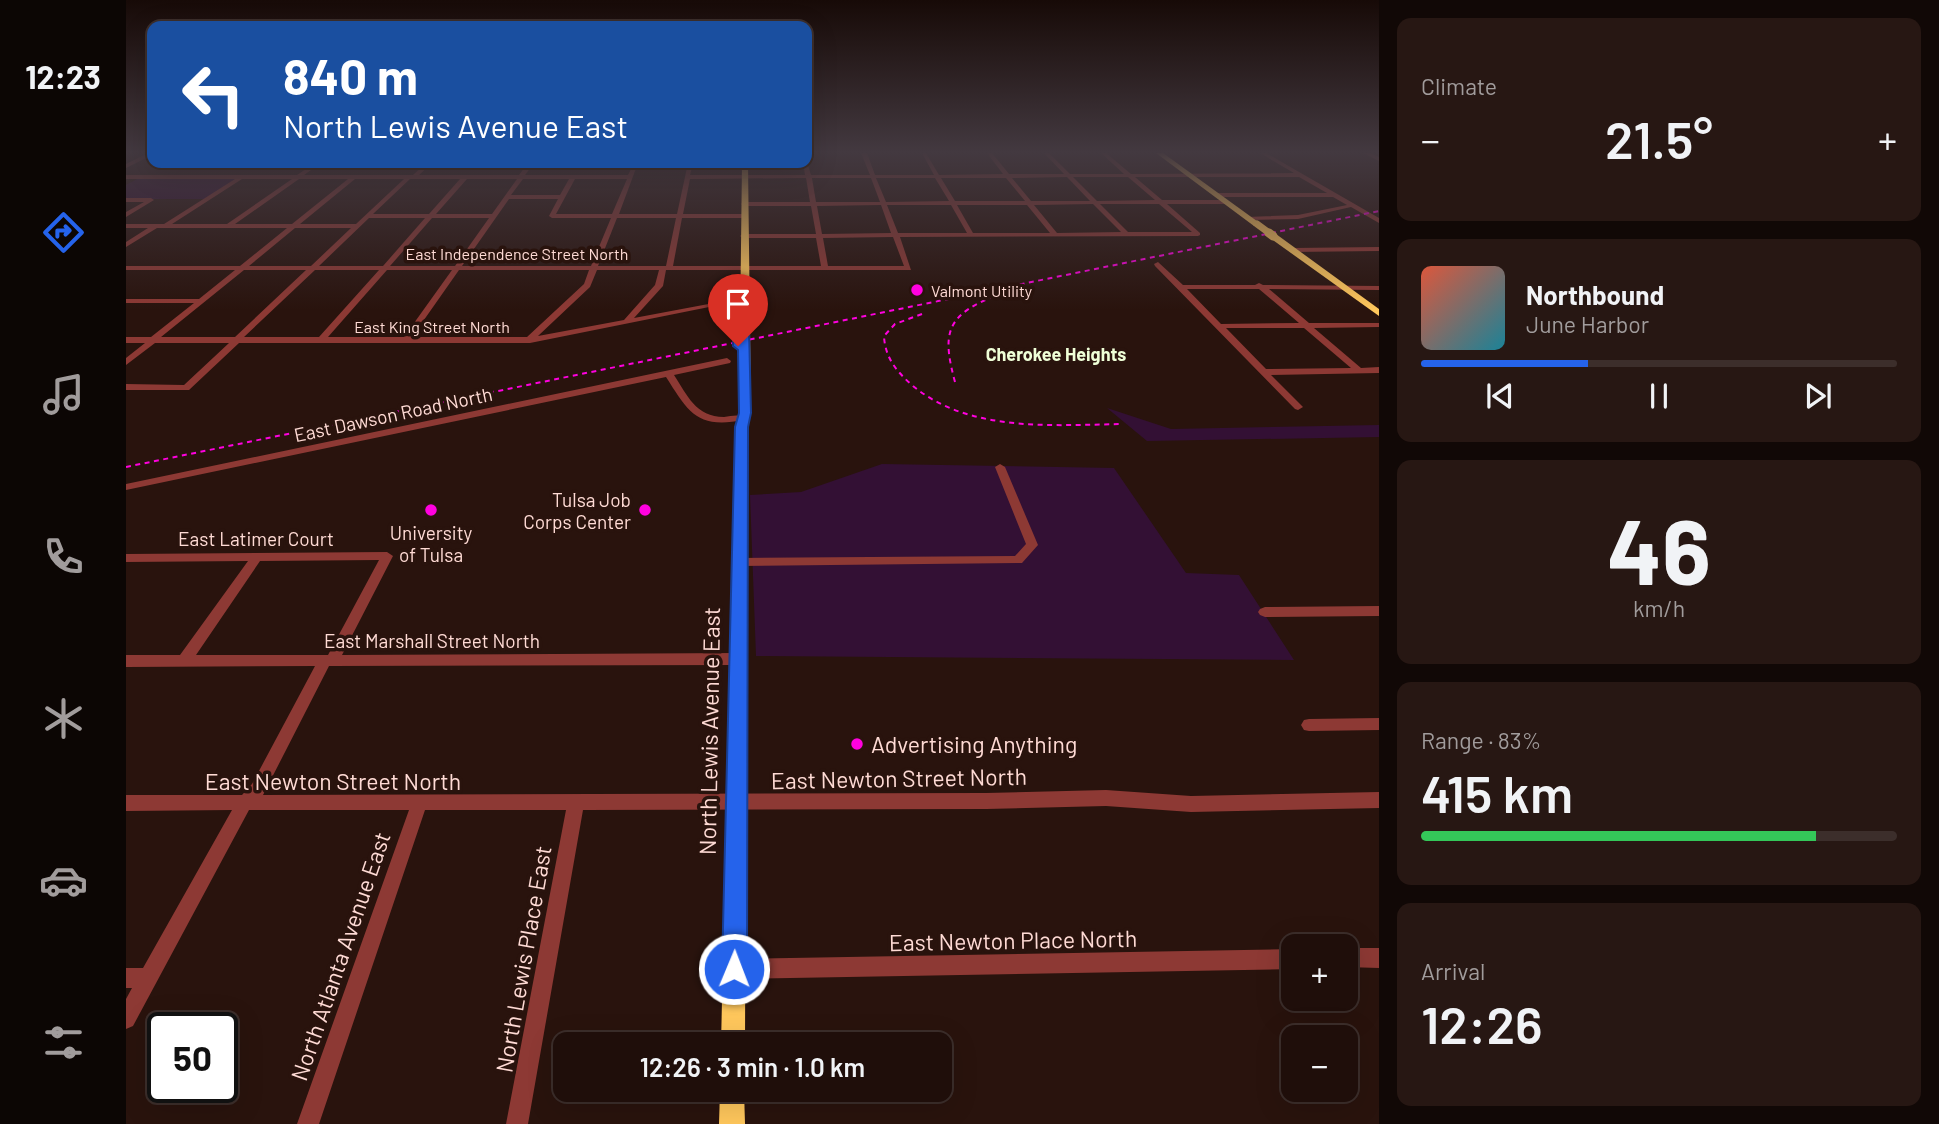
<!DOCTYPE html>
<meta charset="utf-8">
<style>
body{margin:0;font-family:Barlow,sans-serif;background:#271713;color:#f1f3f6;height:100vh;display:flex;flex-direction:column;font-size:26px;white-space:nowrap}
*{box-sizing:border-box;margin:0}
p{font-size:23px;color:#a19c9c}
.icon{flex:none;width:38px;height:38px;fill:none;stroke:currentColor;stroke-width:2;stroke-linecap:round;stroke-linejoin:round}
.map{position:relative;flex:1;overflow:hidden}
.side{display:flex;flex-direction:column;gap:18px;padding:18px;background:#110806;width:560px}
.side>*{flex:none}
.guide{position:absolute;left:21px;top:21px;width:665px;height:147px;border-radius:14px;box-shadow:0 7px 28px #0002,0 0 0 2px #3c2e2b;background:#1a4fa0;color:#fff;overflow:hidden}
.controls{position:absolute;left:1155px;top:934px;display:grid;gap:14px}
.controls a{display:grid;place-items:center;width:77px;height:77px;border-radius:14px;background:#1f0e0a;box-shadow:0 7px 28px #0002,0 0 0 2px #3c2e2b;font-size:35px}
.speed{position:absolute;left:21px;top:1012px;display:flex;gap:14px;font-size:35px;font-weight:700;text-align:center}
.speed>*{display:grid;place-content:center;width:91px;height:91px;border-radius:50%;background:#1f0e0a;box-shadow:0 7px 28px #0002,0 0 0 2px #3c2e2b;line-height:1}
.speed .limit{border:4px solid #111;border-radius:10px;background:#fff;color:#111}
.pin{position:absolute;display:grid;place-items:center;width:60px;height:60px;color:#fff;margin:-72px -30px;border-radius:50% 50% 50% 0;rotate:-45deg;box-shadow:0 0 7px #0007}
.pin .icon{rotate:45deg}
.me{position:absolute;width:77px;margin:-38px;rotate:1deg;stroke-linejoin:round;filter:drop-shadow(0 0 5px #0008)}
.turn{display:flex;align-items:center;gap:24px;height:147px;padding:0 21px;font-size:32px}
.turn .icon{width:91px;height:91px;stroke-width:2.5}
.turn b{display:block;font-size:49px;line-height:60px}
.big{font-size:52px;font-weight:600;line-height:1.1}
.side .tile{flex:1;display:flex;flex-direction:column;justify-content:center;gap:10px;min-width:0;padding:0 24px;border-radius:14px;background:#271713}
.side .dial{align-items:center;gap:0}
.dial b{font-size:91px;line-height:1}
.song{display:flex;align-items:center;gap:21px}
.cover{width:84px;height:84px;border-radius:10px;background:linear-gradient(135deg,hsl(10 70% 55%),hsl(190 70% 35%))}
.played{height:7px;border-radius:4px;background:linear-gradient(90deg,#2563eb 35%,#3c2e2b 35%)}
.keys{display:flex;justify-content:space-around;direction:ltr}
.heat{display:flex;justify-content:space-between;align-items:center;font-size:38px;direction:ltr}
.charge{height:10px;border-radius:5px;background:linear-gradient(90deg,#34c759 83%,#3c2e2b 0)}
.trip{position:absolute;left:427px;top:1032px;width:399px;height:70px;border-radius:14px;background:#1f0e0a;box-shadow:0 7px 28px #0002,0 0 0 2px #3c2e2b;font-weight:600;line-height:70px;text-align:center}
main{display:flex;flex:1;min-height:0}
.dock{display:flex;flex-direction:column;width:126px;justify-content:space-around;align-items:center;background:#0c0604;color:#a19c9c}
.dock .icon{width:49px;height:49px}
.dock .active{color:#2563eb}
.dock b{font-size:32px;color:#f1f3f6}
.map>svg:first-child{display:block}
.green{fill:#331034}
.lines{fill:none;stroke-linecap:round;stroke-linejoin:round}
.minor{fill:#8d3934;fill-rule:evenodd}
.major{fill:#ffc75c;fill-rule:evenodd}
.rail{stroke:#ff01df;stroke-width:2;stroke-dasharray:5 4.5;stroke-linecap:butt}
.major-bridge-far1{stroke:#ffc75c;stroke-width:7}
.major-bridge{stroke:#ffc75c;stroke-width:9}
.route{fill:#2563eb;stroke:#184099;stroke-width:2}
.poi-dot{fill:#ff01df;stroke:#29130d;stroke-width:2.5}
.labels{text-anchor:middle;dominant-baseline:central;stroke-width:7;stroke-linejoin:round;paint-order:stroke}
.far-street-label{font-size:16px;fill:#ffdbd5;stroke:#29130d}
.far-poi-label{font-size:16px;fill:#ffdbd5;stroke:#29130d;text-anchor:start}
.far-neighbourhood-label{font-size:18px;font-weight:bold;fill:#efffd7;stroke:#29130d}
.street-label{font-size:19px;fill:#ffdbd5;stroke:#29130d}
.poi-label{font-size:19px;fill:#ffdbd5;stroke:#29130d;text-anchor:end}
.near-street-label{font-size:23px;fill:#ffdbd5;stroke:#29130d}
.near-poi-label{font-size:23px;fill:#ffdbd5;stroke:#29130d;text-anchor:start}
</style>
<main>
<nav class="dock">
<b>12:23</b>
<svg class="icon active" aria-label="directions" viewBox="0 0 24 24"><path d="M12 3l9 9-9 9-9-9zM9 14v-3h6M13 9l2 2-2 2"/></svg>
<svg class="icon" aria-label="music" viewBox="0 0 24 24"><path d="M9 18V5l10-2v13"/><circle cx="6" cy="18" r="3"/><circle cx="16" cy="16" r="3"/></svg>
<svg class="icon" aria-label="phone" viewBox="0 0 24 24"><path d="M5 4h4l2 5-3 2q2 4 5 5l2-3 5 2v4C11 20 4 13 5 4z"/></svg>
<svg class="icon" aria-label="climate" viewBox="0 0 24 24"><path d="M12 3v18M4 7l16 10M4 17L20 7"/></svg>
<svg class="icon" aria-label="car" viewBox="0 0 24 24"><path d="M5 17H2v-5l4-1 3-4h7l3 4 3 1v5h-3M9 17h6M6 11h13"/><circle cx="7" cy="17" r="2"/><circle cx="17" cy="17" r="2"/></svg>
<svg class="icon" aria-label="filters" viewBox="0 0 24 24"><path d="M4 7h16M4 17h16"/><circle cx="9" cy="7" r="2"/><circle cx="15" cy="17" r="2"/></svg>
</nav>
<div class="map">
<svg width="1253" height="1124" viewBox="0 0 1253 1124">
<rect width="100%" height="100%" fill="#29130d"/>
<g class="green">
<polygon points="13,178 112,178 79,199 0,199 0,185"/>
<polygon points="981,408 1045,429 1253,425 1253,437 1021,441"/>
<polygon points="756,464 988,468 1060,573 1113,575 1168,660 630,656 624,495 675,492"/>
</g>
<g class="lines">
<g class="minor">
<polygon points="22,153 26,153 26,155 0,168 0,164"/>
<path d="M735,153h6l8,22h59l-12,-22h4l13,22 64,-1 -16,-21h5l17,21h55l-20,-21h5l21,21h54l-23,-21h5l25,21 163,-1 -34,-20h6l113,65v5l-28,-16 -53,12 -49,1 -2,-3 51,-2 49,-10 -14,-8h-116l-3,-2 3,-2h110l-28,-16h-164l27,23h64l3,2 -3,2h-59l33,29v2l-2,1 -298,1 11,33h-245l-3,16 -29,32 101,-19 4,2 -209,42h-291l-50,47h-63v-6l58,1 45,-42h-74l-29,22v-7l19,-15h-19v-6h25l43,-34h-68v-4h73l36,-29h-109v-4h114l47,-38h-130l-31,19v-5l22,-14h-22v-4h38l71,-45h-109v-4h171l18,-12h6l-17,12h109l13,-12h6l-13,12h100l9,-12h6l-9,12h103l6,-12h4l-19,51h58l11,-51h5l-3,12h115l-2,-12 4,-1 4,13h59zM941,177l23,24h-59l-19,-23zM947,177h55l27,23 -58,1zM680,178l4,24h-66l-3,2 3,2h67l5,28h-73l-3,2 3,2h73l5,28h-148l9,-48h61l3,-2 -3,-2h-60l7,-35zM686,178h59l9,24h-64zM750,178h59l14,23 -63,1zM815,178h65l19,23h-70zM116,179h50l-65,45h-55zM173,179h49l-56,45h-57zM229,179h49l-48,45h-56zM284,179h50l-31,35h-56zM341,179h50l-25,35h-56zM397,179h46l-9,16h-49zM449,179h52l-15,35h-56zM383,199h49l-9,17 3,2h59l-20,48h-129zM967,204l28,28 -64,1 -23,-28zM974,204h59l33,28h-64zM755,205l10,28 -69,1 -5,-28zM761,205h64l16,28h-69zM831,205h70l23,28h-77zM243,218h56l-42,48h-64zM306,218h57l-34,48h-65zM491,218h59l-10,48h-68zM169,228h56l-40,38h-62zM767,237l11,29h-76l-5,-28zM118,270h62l-71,67h-74zM189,270h64l-60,67h-75zM261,270h65l-48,67h-76zM333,270h130l-5,14 -57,53h-115zM471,270h62l-4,15 -31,35 -86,16 52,-49z"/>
<polygon points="1237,153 1244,153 1253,157 1253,161"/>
<polygon points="0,198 25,198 28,200 0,217 0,212 18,202 0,202"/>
<polygon points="1253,247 1253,251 1166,252 1163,250 1166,248"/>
<path d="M1032,262l25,23h72l4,-2 4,2 116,1v4l-110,-1 40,34h70v4l-65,1 47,40 18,-1v6l-108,2 32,32 -5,3 -3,-1 -140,-143 -1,-2zM1061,289h72l40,34 -78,1zM1100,328h78l47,40 -85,1z"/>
<path d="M601,358l4,3 -1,2 -56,12c13,20 22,42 50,42 8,-1 15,-3 22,1l-2,2c-47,9 -55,-7 -78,-43l-540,113v-6z"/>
<polygon points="874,464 879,467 912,545 896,563 613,566 607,562 613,558 889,556 900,544 869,467"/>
<path d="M261,552l6,4 -51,99 396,-2 5,2 2,4 -2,4 -5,2 -409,1 -66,129 723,-2 120,-3 85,6 188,-4v16l-188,4 -85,-6 -120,3 -403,1 -55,314h-22l60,-314h-141l-106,314h-22l112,-314h-160l-116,216 -7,3v-30l6,-11h-6v-20h17l89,-158 -106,1v-16h116l10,-11 63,-118 -189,1v-12h54l68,-94 -122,1v-8zM253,560l-51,95h-132l64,-94z"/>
<polygon points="1253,606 1253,616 1139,617 1134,615 1132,612 1134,609 1139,607"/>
<polygon points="1253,718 1253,730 1183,731 1178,730 1175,725 1178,720 1183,719"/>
<polygon points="1220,948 1253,948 1253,968 1220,967"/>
<polygon points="1167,949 1167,969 608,979 601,976 598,969 601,962 608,959"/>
</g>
<g class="major">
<polygon points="1030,153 1037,153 1135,224 1128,226"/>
<polygon points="616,163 622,163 625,413 621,427 619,1045 595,1045 609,427 613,413"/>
<polygon points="1144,234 1150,234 1253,309 1253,316 1144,238"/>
<polygon points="594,1090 618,1090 619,1124 593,1124"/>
</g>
<g class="rail">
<path d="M796,314l-27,10 -11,12c1,22 13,36 29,50 57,47 141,39 210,38"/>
<path d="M829,382c-12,-45 -11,-65 35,-84"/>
<polyline points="0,467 1253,211"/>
</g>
<polyline class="major-bridge-far1" points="1131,224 1146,235"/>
<polyline class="major-bridge" points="1143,233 1147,236"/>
</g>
<linearGradient id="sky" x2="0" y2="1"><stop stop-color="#170a07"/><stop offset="0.49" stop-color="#433940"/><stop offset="1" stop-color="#433940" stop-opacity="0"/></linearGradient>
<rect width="1253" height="310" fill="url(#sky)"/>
<polygon class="route" points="617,284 622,287 625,413 622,427 621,969 617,978 608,982 599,978 596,969 609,427 613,413 612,350 607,346 608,302 612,287"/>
<g class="poi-dot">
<circle cx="791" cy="290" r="7"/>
<circle cx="305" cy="510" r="7"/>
<circle cx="519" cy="510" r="7"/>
<circle cx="731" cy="744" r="7"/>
</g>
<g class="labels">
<g class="far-street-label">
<text x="391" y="253">East Independence Street North</text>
<text x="306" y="326">East King Street North</text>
</g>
<g class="far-poi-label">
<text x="805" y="290">Valmont Utility</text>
</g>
<g class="far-neighbourhood-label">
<text x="930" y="354">Cherokee Heights</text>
</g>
<g class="street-label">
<text transform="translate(267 414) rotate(-12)">East Dawson Road North</text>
<text x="130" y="538">East Latimer Court</text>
<text x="306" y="640">East Marshall Street North</text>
</g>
<g class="poi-label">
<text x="505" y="499">Tulsa Job<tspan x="505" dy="22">Corps Center</tspan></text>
<text x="305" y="532" text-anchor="middle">University<tspan x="305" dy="22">of Tulsa</tspan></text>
</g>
<g class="near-street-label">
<text transform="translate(583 731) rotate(-89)">North Lewis Avenue East</text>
<text transform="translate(773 778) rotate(-1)">East Newton Street North</text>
<text x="207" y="781">East Newton Street North</text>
<text transform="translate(887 940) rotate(-1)">East Newton Place North</text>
<text transform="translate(214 956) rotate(-71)">North Atlanta Avenue East</text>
<text transform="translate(397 959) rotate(-80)">North Lewis Place East</text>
</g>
<g class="near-poi-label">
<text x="745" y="744">Advertising Anything</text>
</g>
</g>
</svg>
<div class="controls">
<a>+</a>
<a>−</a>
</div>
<div class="speed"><div class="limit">50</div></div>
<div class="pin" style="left:612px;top:346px;background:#d93025"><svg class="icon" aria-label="arrive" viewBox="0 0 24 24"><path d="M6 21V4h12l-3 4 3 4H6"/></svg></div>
<svg class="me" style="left:608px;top:969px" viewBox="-20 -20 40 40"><circle r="17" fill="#2563eb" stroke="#fff" stroke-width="3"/><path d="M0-11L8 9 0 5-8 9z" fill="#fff"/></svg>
<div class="trip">12:26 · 3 min · 1.0 km</div>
<div class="guide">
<div class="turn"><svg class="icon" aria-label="left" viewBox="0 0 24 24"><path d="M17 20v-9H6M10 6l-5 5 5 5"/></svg><div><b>840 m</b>North Lewis Avenue East</div></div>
</div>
</div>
<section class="side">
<div class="tile"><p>Climate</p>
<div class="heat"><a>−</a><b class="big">21.5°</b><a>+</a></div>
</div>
<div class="tile">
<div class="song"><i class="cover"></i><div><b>Northbound</b><p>June Harbor</p></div></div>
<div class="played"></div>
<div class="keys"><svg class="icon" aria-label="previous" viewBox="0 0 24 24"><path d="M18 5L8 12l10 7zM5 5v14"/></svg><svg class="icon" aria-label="pause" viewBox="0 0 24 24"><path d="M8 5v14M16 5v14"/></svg><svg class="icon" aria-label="next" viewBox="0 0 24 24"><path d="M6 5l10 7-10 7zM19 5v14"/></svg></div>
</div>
<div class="tile dial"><b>46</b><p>km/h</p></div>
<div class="tile"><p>Range · 83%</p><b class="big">415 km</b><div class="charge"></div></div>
<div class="tile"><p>Arrival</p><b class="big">12:26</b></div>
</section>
</main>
